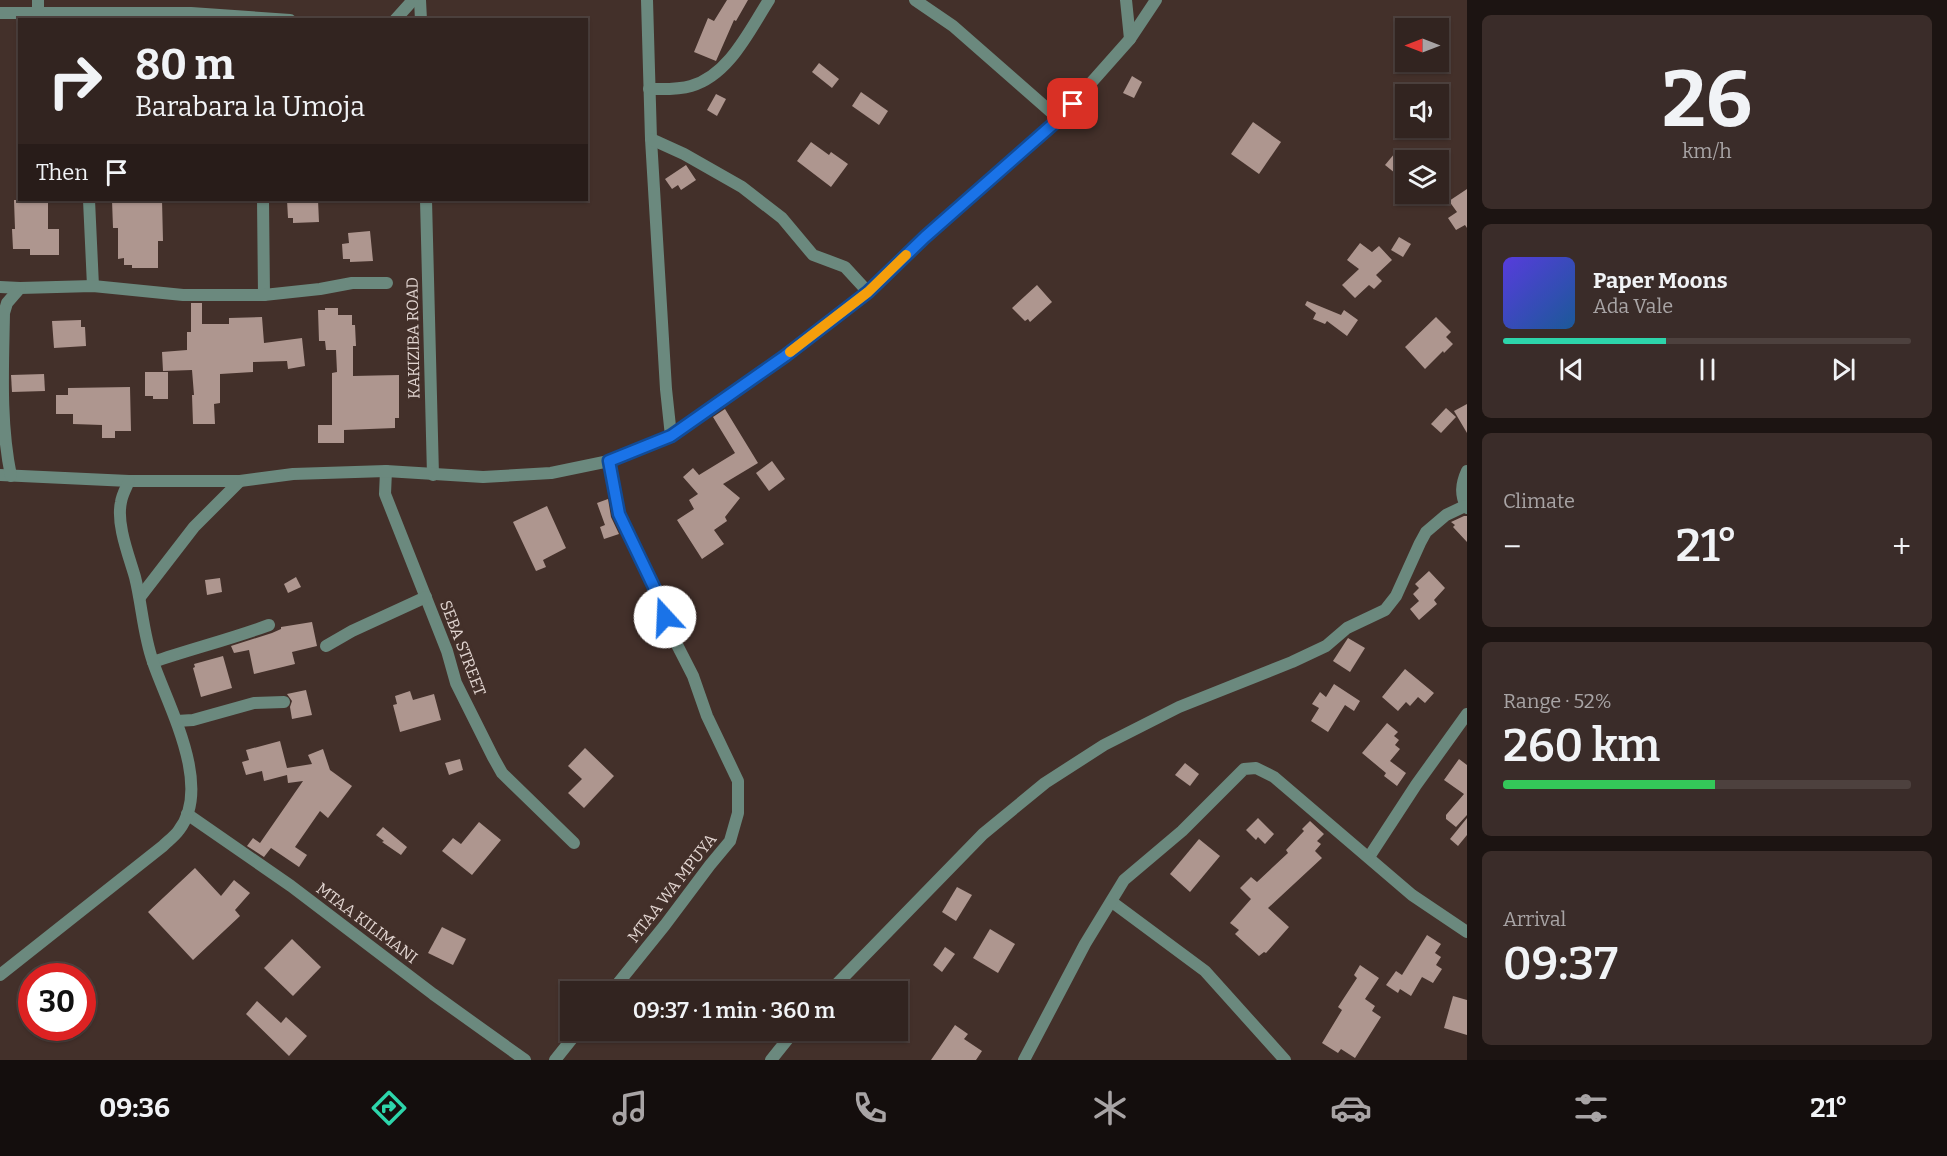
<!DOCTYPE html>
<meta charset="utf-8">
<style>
body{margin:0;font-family:Bitter,serif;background:#3a2c29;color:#f1f3f6;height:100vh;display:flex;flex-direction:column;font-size:22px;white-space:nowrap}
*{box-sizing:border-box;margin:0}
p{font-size:20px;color:#a8a4a5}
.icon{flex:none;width:33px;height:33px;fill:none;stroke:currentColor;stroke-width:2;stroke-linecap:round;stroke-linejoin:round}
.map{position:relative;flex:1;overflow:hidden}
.sheet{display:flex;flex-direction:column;gap:15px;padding:15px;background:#1c1412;width:480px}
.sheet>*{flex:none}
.hud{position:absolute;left:18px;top:18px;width:570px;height:183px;border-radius:0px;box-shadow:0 2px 4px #0004,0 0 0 2px #4d413e;background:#322420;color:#f1f3f6;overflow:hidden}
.needle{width:39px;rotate:270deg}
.buttons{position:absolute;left:1395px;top:18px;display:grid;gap:12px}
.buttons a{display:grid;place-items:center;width:54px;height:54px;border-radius:0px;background:#322420;box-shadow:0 2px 4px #0004,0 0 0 2px #4d413e;font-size:30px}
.speed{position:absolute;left:18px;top:963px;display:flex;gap:12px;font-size:30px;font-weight:700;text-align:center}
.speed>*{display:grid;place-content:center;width:78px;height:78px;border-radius:50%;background:#322420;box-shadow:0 2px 4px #0004,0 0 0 2px #4d413e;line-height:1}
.speed .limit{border:9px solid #d22;background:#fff;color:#111}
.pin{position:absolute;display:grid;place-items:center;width:51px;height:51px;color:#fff;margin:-26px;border-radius:12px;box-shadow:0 3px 9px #0006}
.me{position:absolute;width:66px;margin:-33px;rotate:340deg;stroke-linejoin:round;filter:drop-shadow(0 0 4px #0008)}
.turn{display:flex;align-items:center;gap:21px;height:126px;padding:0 18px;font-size:27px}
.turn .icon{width:78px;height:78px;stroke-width:2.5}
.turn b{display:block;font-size:42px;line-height:51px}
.then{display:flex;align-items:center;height:57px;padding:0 18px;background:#0003;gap:12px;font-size:22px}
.big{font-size:45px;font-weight:600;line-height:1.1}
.sheet .widget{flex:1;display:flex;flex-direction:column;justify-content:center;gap:9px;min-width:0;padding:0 21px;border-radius:9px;background:#3a2c29}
.sheet .dial{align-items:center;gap:0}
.dial b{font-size:78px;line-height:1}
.song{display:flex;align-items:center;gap:18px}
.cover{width:72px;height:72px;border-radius:9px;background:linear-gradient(135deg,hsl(250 70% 55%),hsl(210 70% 35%))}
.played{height:6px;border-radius:3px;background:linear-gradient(90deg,#2dd5ab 40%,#4d413e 40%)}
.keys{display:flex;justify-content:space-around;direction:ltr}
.heat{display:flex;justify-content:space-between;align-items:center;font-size:33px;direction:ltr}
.charge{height:9px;border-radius:4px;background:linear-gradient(90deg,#34c759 52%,#4d413e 0)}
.trip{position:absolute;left:560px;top:981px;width:348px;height:60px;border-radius:0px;background:#322420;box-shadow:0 2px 4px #0004,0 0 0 2px #4d413e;font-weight:600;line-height:60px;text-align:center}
.tab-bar{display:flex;height:96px;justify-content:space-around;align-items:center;background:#140e0d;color:#a8a4a5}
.tab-bar .icon{width:42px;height:42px}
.tab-bar .selected{color:#2dd5ab}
.tab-bar b{font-size:27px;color:#f1f3f6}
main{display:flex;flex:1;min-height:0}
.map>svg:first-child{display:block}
.building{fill:#ae968f}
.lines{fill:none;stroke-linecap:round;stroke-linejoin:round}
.street{stroke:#6b897e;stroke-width:12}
.route-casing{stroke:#114b97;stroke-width:15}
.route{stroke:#1a73e8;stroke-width:10}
.slow{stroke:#f59e0b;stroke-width:10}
.labels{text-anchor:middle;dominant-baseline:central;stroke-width:6;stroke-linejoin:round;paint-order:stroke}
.street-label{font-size:16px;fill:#e2d5d1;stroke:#43302a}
</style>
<main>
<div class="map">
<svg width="1467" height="1060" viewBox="0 0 1467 1060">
<rect width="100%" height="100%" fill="#43302a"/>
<g class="building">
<polygon points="727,0 748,0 736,21 734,20 716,61 694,52 708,18 714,21"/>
<polygon points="819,63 839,79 832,88 812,72"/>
<polygon points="1132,76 1142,82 1134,98 1123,93"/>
<polygon points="861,92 888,111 879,125 852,106"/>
<polygon points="716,94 726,99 717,116 707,110"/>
<polygon points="1253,122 1281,142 1259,174 1231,154"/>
<polygon points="811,142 829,155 831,152 848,164 831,187 797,161"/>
<polygon points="1395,153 1406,161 1406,182 1385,165"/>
<polygon points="686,165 696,180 681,190 678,185 672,189 665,179"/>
<polygon points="1467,189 1467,228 1465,225 1456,230 1448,218 1457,212 1449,201"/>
<polygon points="14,200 48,200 48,229 59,229 59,255 30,255 30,249 13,249 12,229 15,229"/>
<polygon points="112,200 162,200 163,241 158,241 158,268 132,268 132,265 124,265 124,258 118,259 118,228 113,228"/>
<polygon points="287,200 318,200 319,222 293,223 293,218 288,218"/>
<polygon points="370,231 373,261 350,262 350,259 343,259 342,244 349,243 348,233"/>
<polygon points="1399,237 1411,244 1403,257 1391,250"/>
<polygon points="1360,243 1372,252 1379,246 1392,260 1376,275 1382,281 1374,289 1369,285 1355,298 1342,285 1359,269 1347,260"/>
<polygon points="1037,285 1052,302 1030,322 1028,319 1025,321 1012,308"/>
<polygon points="1307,301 1341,315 1344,310 1358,320 1347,336 1327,321 1325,324 1313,319 1316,313 1305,305"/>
<polygon points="191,303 202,303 202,324 229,324 229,318 262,317 264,343 302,338 305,366 288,369 287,361 253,362 253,372 220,374 220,403 214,404 215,424 193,424 192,395 194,395 192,370 163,371 162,352 187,350 187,332 191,332"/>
<polygon points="325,308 338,308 338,315 352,315 352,325 355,325 356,346 353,346 353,376 399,375 399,418 395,418 395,428 344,430 344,443 318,443 318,425 332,425 332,373 337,372 336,350 326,350 325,341 319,341 318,310 325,310"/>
<polygon points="1436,317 1451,332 1446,337 1453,344 1444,353 1443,351 1425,369 1405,347"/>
<polygon points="81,320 81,327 85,327 86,346 54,348 52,321"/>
<polygon points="145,372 168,372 168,399 153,399 153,396 145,396"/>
<polygon points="44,374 45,391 12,392 11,375"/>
<polygon points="130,387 131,431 115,431 115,438 102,438 102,425 73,424 73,414 56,414 56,395 68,395 68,388"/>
<polygon points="1467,404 1467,433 1454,411"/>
<polygon points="1446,408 1456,417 1441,433 1431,424"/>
<polygon points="725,409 758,463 723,484 740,498 725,517 727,521 714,530 724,544 702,559 677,520 694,509 689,500 698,494 683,477 693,468 699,475 735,453 713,417"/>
<polygon points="772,461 785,479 769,491 756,473"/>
<polygon points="608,499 611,517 619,534 604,539 600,527 605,525 597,503"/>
<polygon points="547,506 566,548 543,560 546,567 536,571 513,522"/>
<polygon points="1464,516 1467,516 1467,542 1453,527 1455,525 1451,522"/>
<polygon points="1429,571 1445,588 1434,600 1437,604 1419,620 1410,609 1419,601 1413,594 1419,588 1415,584"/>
<polygon points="296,577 301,587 288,593 284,584"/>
<polygon points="220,578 222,592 207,595 205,580"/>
<polygon points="312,622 317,646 292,652 295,664 254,674 249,650 234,653 231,646 272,633 281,629 281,627"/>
<polygon points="1348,638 1365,648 1350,672 1333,661"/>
<polygon points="223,656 232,688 201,697 193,668 195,667 194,664"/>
<polygon points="1405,669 1434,693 1425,703 1418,697 1410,706 1406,702 1398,711 1382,697"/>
<polygon points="1334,684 1360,701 1354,711 1345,705 1328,732 1311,721 1319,708 1312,704 1320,692 1326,697"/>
<polygon points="306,690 312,715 292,719 290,707 292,701 287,694"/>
<polygon points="410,691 413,700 434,694 441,720 400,732 393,705 397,704 395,696"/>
<polygon points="1387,723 1398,732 1394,736 1399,740 1395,745 1400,749 1390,761 1406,773 1397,786 1384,776 1386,773 1362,753"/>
<polygon points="280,741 287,768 312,764 308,755 323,749 330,770 352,786 328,818 320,811 295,847 307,855 299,867 271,848 264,857 247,846 253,838 260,843 303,781 288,783 287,775 264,781 262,771 246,775 242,762 249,760 246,750"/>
<polygon points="585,748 614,776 584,808 568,793 582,779 568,766"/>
<polygon points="460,759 463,770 449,775 445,763"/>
<polygon points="1459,759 1467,765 1467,815 1456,827 1446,819 1446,815 1464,794 1444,780"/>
<polygon points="1185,763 1199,774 1190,786 1175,775"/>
<polygon points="1258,818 1274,834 1265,844 1258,837 1256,840 1246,830"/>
<polygon points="1467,818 1467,835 1458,846 1450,839"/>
<polygon points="1310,821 1324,834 1317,841 1321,844 1315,851 1322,858 1268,908 1289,927 1266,953 1264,952 1259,956 1235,934 1239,930 1230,923 1251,899 1240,888 1251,877 1257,882 1288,853 1286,850 1304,831 1302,829"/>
<polygon points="479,822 501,840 472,875 442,851 453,838 461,844"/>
<polygon points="383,827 407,847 401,855 382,842 384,841 376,835"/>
<polygon points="1199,839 1220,856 1190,892 1170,874"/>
<polygon points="195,868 221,896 234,880 250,893 235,910 240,916 193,960 148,912"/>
<polygon points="957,887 972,895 956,921 942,912"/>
<polygon points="442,927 466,939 453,965 428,953"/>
<polygon points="990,929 1015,944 998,973 973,958"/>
<polygon points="1427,935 1441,944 1435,953 1441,957 1436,965 1442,969 1433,983 1422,977 1411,996 1400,989 1398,993 1386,985 1396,971 1402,975"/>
<polygon points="292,939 321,967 293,996 264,968"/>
<polygon points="945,947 955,954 942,972 933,965"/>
<polygon points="1360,965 1379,978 1365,999 1375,1006 1372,1011 1381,1017 1355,1058 1341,1049 1338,1053 1322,1043 1342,1010 1338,1007 1357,978 1354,975"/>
<polygon points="1453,996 1467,1000 1467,1035 1444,1028"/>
<polygon points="257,1001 281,1023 286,1017 307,1036 289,1056 246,1014"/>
<polygon points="955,1025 968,1034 964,1039 982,1051 976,1060 931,1060"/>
</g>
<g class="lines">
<g class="street">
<polyline points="420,0 421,20"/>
<polyline points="647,0 651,139 666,389 671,436"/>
<polyline points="915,0 953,26 1059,119"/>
<polyline points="1126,0 1130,39"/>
<polyline points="0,13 191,13 290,20"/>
<polyline points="38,14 38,0"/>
<polyline points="395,20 413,0"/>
<path d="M649,89c13,0 29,1 42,-3 38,-11 58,-55 78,-86"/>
<polyline points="651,139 684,154 742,187 782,218 813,255 845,267 868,292"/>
<polyline points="89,200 93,286"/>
<polyline points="263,200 264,295"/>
<polyline points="426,200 433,475"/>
<polyline points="0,287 20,288 93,286 183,295 264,295 320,289 352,283 387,283"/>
<polyline points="609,461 619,514 654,587 670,631 693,676 707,716 738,781 738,813 730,841 710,865 665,925 611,992"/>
<polyline points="386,471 385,494 447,651 456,683 493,757 502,773 574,843"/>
<path d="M1467,471c-6,13 -7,24 0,37"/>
<polyline points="0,475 129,481 240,481 293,474 386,471 483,477 551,473 609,461 671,436 769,368 868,292 925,237 1059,119 1130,39 1156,0"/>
<path d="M11,476c-11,-53 -8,-108 -7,-163l3,-10 13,-15"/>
<polyline points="140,597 194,527 240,481"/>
<polyline points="326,646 352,631 426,597"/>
<path d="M153,662c38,-13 78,-23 116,-37"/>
<polyline points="177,721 193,720 254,703 284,702"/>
<polyline points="187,814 291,886 433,994 525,1060"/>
<polyline points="1369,857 1416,785 1467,714"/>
<polyline points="1112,902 1205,971 1285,1060"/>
<path d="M0,975l163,-129c5,-5 12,-10 16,-16 34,-44 -11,-124 -26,-168 -10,-28 -11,-57 -18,-85 -6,-21 -19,-53 -14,-75 1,-7 5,-14 8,-21"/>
<polyline points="829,992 983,834 1045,783 1104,745 1179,707 1292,662 1326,646 1347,628 1385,610 1396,596 1420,543 1426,532 1446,515 1465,506"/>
<polyline points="555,1060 579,1030"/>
<polyline points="771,1060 795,1030"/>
<polyline points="1024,1060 1085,944 1124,880 1182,831 1244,769 1256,768 1274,777 1412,895 1467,932"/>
</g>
</g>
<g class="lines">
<g class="route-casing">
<polyline id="route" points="665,617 654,587 619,514 609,461 671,436 785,356 868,292 925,237 1059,119 1073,104"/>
</g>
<use href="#route" class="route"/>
<polyline class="slow" points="790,352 868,292 906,255"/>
</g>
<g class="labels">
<g class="street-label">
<text transform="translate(413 338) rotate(-91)">KAKIZIBA ROAD</text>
<text transform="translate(463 648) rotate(69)">SEBA STREET</text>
<text transform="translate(672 888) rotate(-52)">MTAA WA MPUYA</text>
<text transform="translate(367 923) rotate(37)">MTAA KILIMANI</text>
</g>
</g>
</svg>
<div class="buttons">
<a><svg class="needle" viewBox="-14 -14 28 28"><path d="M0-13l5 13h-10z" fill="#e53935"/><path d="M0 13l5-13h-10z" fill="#a8a4a5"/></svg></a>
<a><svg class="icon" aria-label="sound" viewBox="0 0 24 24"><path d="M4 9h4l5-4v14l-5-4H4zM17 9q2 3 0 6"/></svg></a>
<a><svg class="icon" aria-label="layers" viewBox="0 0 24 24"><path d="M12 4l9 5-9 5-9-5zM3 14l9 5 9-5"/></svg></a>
</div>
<div class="speed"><div class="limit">30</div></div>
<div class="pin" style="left:1073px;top:104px;background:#d93025"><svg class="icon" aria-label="arrive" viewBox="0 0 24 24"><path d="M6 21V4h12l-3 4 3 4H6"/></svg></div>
<svg class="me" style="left:665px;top:617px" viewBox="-20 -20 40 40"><circle r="19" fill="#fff"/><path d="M0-13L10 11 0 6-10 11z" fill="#1a73e8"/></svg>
<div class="trip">09:37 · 1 min · 360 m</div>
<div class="hud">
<div class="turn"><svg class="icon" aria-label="right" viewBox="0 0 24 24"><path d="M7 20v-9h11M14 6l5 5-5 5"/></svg><div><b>80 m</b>Barabara la Umoja</div></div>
<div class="then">Then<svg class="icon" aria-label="arrive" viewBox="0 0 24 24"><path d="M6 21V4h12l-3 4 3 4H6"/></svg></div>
</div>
</div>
<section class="sheet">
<div class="widget dial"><b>26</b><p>km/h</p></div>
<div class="widget">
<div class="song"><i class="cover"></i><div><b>Paper Moons</b><p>Ada Vale</p></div></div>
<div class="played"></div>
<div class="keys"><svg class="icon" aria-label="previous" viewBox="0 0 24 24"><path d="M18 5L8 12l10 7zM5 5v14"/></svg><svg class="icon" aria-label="pause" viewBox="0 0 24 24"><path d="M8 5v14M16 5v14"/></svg><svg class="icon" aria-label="next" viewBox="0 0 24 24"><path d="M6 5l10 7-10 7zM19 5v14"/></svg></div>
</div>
<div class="widget"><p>Climate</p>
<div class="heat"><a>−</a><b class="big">21°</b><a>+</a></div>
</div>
<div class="widget"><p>Range · 52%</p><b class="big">260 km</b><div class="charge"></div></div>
<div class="widget"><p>Arrival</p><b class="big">09:37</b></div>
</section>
</main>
<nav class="tab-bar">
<b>09:36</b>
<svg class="icon selected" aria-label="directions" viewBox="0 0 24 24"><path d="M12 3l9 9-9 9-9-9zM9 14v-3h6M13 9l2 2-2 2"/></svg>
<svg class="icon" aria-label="music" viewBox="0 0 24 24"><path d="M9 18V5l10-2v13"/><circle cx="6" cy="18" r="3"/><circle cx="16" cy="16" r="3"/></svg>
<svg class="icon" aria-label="phone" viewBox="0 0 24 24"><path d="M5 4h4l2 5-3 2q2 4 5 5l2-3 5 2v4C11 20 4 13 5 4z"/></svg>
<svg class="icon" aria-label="climate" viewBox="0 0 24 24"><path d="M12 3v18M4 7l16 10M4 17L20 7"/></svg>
<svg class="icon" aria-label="car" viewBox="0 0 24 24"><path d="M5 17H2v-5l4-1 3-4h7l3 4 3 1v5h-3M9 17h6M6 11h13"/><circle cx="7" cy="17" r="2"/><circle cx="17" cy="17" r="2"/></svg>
<svg class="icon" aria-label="filters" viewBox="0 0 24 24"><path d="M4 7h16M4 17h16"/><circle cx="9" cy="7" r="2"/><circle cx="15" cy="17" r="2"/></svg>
<b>21°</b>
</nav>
